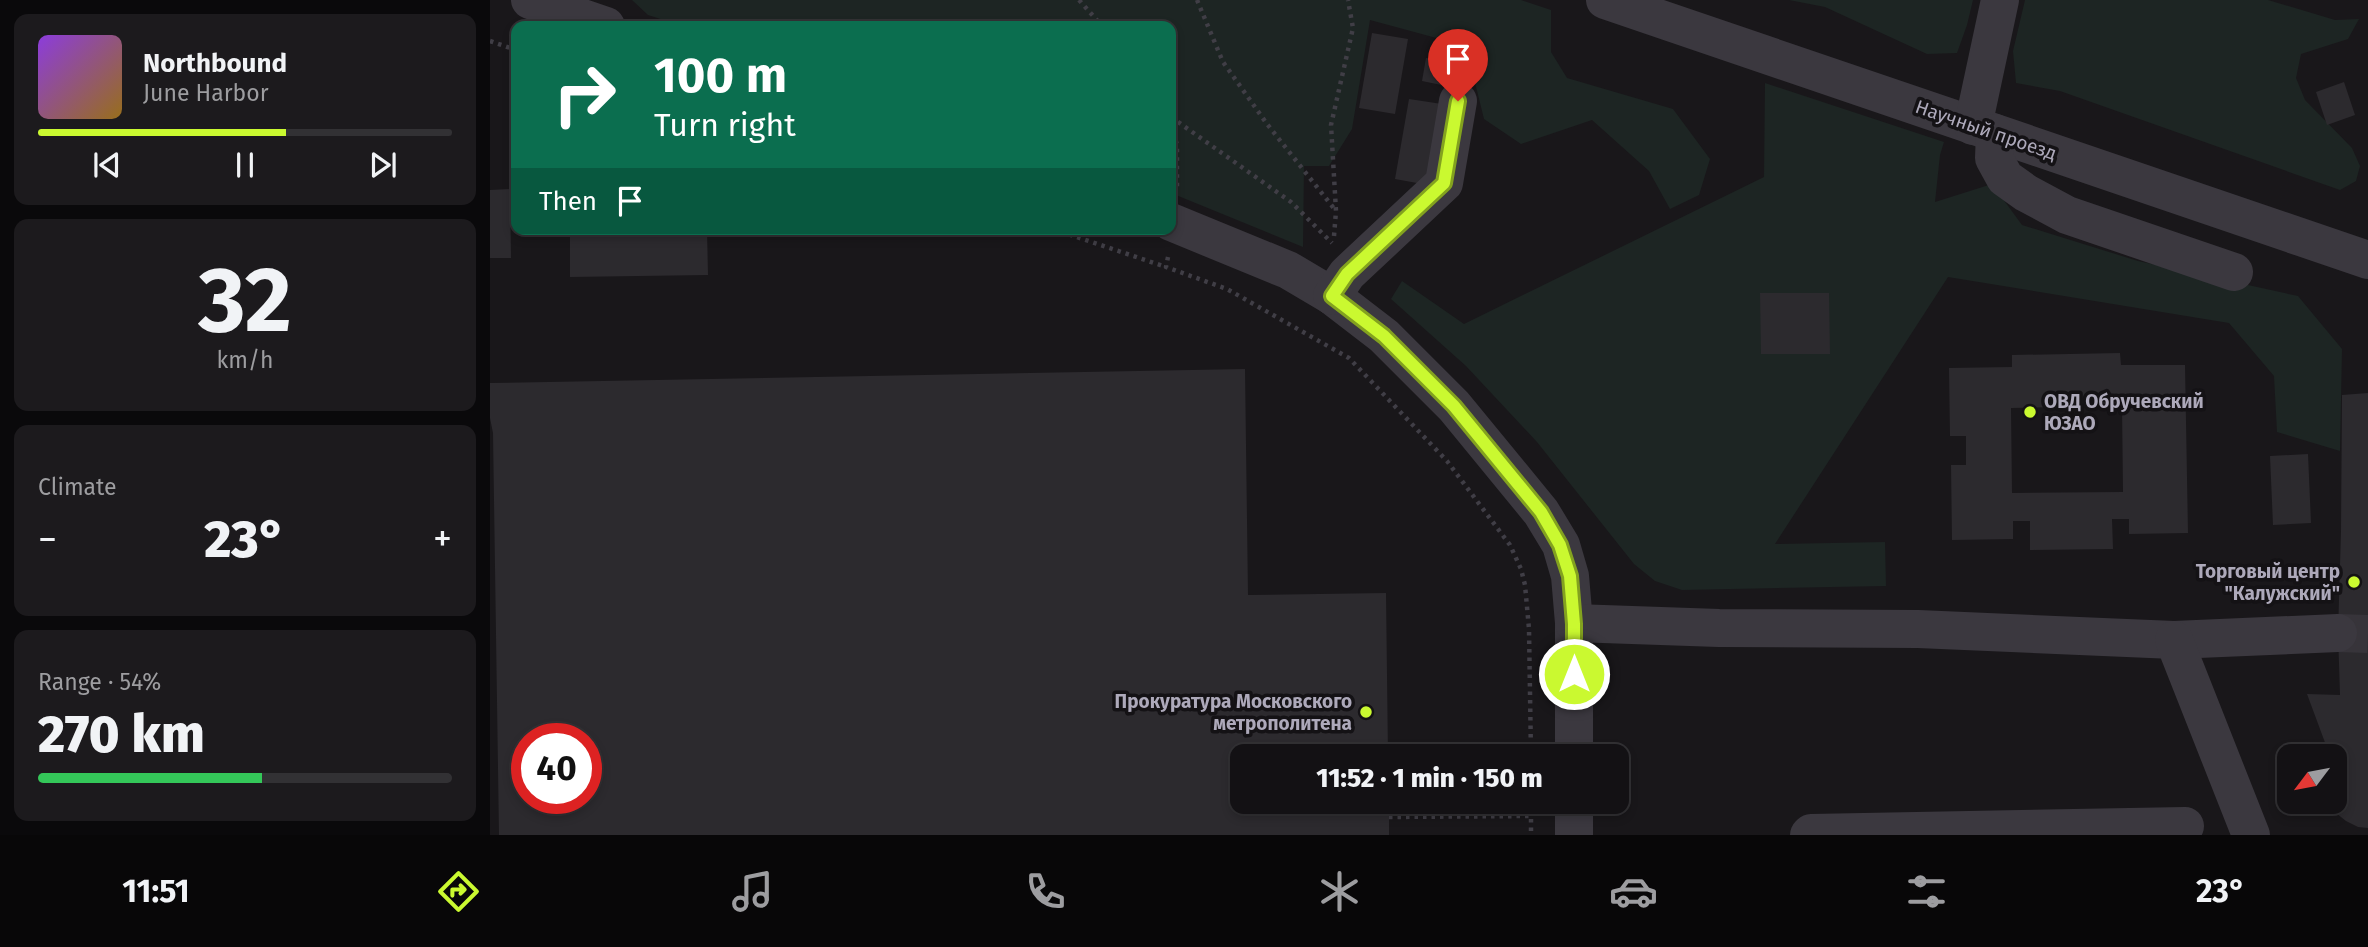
<!DOCTYPE html>
<meta charset="utf-8">
<style>
body{margin:0;font-family:"Fira Sans",sans-serif;background:#1c1a1d;color:#f1f3f6;height:100vh;display:flex;flex-direction:column;font-size:26px;white-space:nowrap}
*{box-sizing:border-box;margin:0}
p{font-size:23px;color:#9d9da0}
.icon{flex:none;width:38px;height:38px;fill:none;stroke:currentColor;stroke-width:2;stroke-linecap:round;stroke-linejoin:round}
.map{position:relative;flex:1;overflow:hidden}
.drawer{display:flex;flex-direction:column;gap:14px;padding:14px;background:#0a090b;width:490px}
.drawer>*{flex:none}
.banner{position:absolute;left:21px;top:21px;width:665px;height:214px;border-radius:14px;box-shadow:0 4px 10px #0003,0 0 0 2px #323134;background:#0b6e4f;color:#fff;overflow:hidden}
.needle{width:46px;rotate:238deg}
.controls{position:absolute;left:1787px;top:744px;display:grid;gap:14px}
.controls a{display:grid;place-items:center;width:70px;height:70px;border-radius:14px;background:#131114;box-shadow:0 4px 10px #0003,0 0 0 2px #323134;font-size:35px}
.speed{position:absolute;left:21px;top:723px;display:flex;gap:14px;font-size:35px;font-weight:700;text-align:center}
.speed>*{display:grid;place-content:center;width:91px;height:91px;border-radius:50%;background:#131114;box-shadow:0 4px 10px #0003,0 0 0 2px #323134;line-height:1}
.speed .limit{border:10px solid #d22;background:#fff;color:#111}
.pin{position:absolute;display:grid;place-items:center;width:60px;height:60px;color:#fff;margin:-72px -30px;border-radius:50% 50% 50% 0;rotate:-45deg;box-shadow:0 0 7px #0007}
.pin .icon{rotate:45deg}
.me{position:absolute;width:77px;margin:-38px;rotate:0deg;stroke-linejoin:round;filter:drop-shadow(0 0 5px #0008)}
.turn{display:flex;align-items:center;gap:24px;height:147px;padding:0 28px;font-size:32px}
.turn .icon{width:91px;height:91px;stroke-width:2.5}
.turn b{display:block;font-size:49px;line-height:60px}
.then{display:flex;align-items:center;height:66px;padding:0 28px;background:#0003;gap:14px;font-size:26px}
.big{font-size:52px;font-weight:800;line-height:1.1}
.drawer .widget{flex:1;display:flex;flex-direction:column;justify-content:center;gap:10px;min-width:0;padding:0 24px;border-radius:14px;background:#1c1a1d}
.drawer .dial{align-items:center;gap:0}
.dial b{font-size:91px;line-height:1}
.song{display:flex;align-items:center;gap:21px}
.cover{width:84px;height:84px;border-radius:10px;background:linear-gradient(135deg,hsl(270 70% 55%),hsl(40 70% 35%))}
.played{height:7px;border-radius:4px;background:linear-gradient(90deg,#caf930 60%,#323134 60%)}
.keys{display:flex;justify-content:space-around;direction:ltr}
.heat{display:flex;justify-content:space-between;align-items:center;font-size:38px;direction:ltr}
.charge{height:10px;border-radius:5px;background:linear-gradient(90deg,#34c759 54%,#323134 0)}
.trip{position:absolute;left:740px;top:744px;width:399px;height:70px;border-radius:14px;background:#131114;box-shadow:0 4px 10px #0003,0 0 0 2px #323134;font-weight:800;line-height:70px;text-align:center}
.dock{display:flex;height:112px;justify-content:space-around;align-items:center;background:#080708;color:#9d9da0}
.dock .icon{width:49px;height:49px}
.dock .current{color:#caf930}
.dock b{font-size:32px;color:#f1f3f6}
main{display:flex;flex:1;min-height:0}
.map>svg:first-child{display:block}
.green{fill:#1d2523}
.building{fill:#2c2a2e;fill-rule:evenodd}
.lines{fill:none;stroke-linecap:round;stroke-linejoin:round}
.minor-tunnel{stroke:#37343a;stroke-width:38;stroke-dasharray:38 19;stroke-linecap:butt}
.path{stroke:#403e46;stroke-width:4.5;stroke-dasharray:3.5 5;stroke-linecap:butt}
.minor{stroke:#3b383f;stroke-width:38}
.route-casing{stroke:#83a21f;stroke-width:18}
.route{stroke:#caf930;stroke-width:12}
.poi-dot{fill:#caf930;stroke:#141215;stroke-width:2.5}
.labels{text-anchor:middle;dominant-baseline:central;stroke-width:7;stroke-linejoin:round;paint-order:stroke}
.street-label{font-size:19px;fill:#ada9ba;stroke:#141215}
.poi-label{font-size:19px;font-weight:bold;fill:#ada9ba;stroke:#141215;text-anchor:end}
</style>
<main>
<section class="drawer">
<div class="widget">
<div class="song"><i class="cover"></i><div><b>Northbound</b><p>June Harbor</p></div></div>
<div class="played"></div>
<div class="keys"><svg class="icon" aria-label="previous" viewBox="0 0 24 24"><path d="M18 5L8 12l10 7zM5 5v14"/></svg><svg class="icon" aria-label="pause" viewBox="0 0 24 24"><path d="M8 5v14M16 5v14"/></svg><svg class="icon" aria-label="next" viewBox="0 0 24 24"><path d="M6 5l10 7-10 7zM19 5v14"/></svg></div>
</div>
<div class="widget dial"><b>32</b><p>km/h</p></div>
<div class="widget"><p>Climate</p>
<div class="heat"><a>−</a><b class="big">23°</b><a>+</a></div>
</div>
<div class="widget"><p>Range · 54%</p><b class="big">270 km</b><div class="charge"></div></div>
</section>
<div class="map">
<svg width="1878" height="835" viewBox="0 0 1878 835">
<rect width="100%" height="100%" fill="#19171a"/>
<g class="green">
<polygon points="142,0 1031,0 1061,10 1061,52 1077,78 1183,109 1220,159 1209,195 1180,209 1159,171 1102,120 1031,144 994,119 976,46 880,20 862,129 839,166 814,166 813,247 681,193 681,26 192,26 158,15"/>
<polygon points="1299,0 1483,0 1477,25 1467,53 1437,54 1335,7"/>
<polygon points="1535,0 1778,0 1845,20 1869,19 1858,39 1811,54 1806,78 1815,100 1862,148 1870,166 1866,181 1850,190 1570,91 1526,83 1523,51"/>
<polygon points="1275,83 1454,142 1450,155 1445,202 1502,184 1532,225 1648,261 1808,296 1852,349 1850,451 1787,432 1784,376 1739,323 1458,277 1285,544 1395,542 1396,586 1192,590 1165,581 1144,564 1047,442 976,366 901,299 912,281 974,324 1274,177"/>
</g>
<g class="building">
<polygon points="882,33 918,39 905,114 869,108"/>
<polygon points="936,58 970,64 966,88 932,81"/>
<polygon points="1854,82 1865,115 1837,125 1826,92"/>
<polygon points="919,99 952,104 938,185 905,179"/>
<polygon points="20,189 21,258 0,258 0,190"/>
<polygon points="80,229 217,229 218,275 80,277"/>
<polygon points="1270,293 1339,293 1340,354 1271,354"/>
<path d="M1630,353l1,12h64l3,168 -59,1v-15h-17l1,30 -83,1v-29h-17v18l-61,1 -1,-75h15v-29h-16l-1,-68 63,-1v-12zM1632,406l1,86 -111,1 -1,-85z"/>
<path d="M755,369l3,226 138,-2 2,163h-146v46h147v33h-890l-6,-402 -3,-15v-35zM37,738h59v60h-59z"/>
<polygon points="1878,393 1878,828 1868,827 1856,821 1846,813 1840,802 1844,802 1844,756 1840,756 1817,694 1850,695 1848,633 1851,531 1852,395"/>
<polygon points="1818,454 1821,523 1783,525 1780,456"/>
</g>
<g class="lines">
<polyline class="minor-tunnel" points="1848,633 1878,634"/>
<g class="path">
<polyline points="589,0 612,26"/>
<polyline points="707,0 733,62 777,124 846,211"/>
<polyline points="0,41 26,50"/>
<polyline points="681,117 801,202 842,243"/>
<polyline points="681,124 687,145 687,189"/>
<polyline points="563,229 676,267"/>
<polyline points="844,236 846,211 841,125 863,28 858,0"/>
<polyline points="678,257 676,267 737,289 859,358 957,461 1020,545 1031,569 1035,585 1039,629 1041,756"/>
<polyline points="1041,802 1041,835"/>
<polyline points="899,817 1041,816"/>
</g>
<g class="minor">
<polyline points="40,0 116,26"/>
<polyline points="1115,0 1878,260"/>
<polyline points="1483,126 1510,0"/>
<polyline points="1505,133 1504,158 1515,178 1536,193 1577,215 1744,272"/>
<polyline points="681,222 798,270 842,296 894,336 964,406 1051,512 1071,545 1080,576 1084,623 1084,756"/>
<polyline points="842,296 857,274 954,183 968,101"/>
<polyline points="1084,623 1229,628 1428,629 1684,640 1848,633"/>
<polyline points="1684,640 1761,835"/>
<polyline points="1084,802 1084,835"/>
<polyline points="1319,835 1321,833 1695,826"/>
</g>
</g>
<g class="lines">
<g class="route-casing">
<polyline id="route" points="968,101 954,183 857,274 842,296 894,336 964,406 1051,512 1070,545 1080,576 1084,624 1084,674"/>
</g>
<use href="#route" class="route"/>
</g>
<g class="poi-dot">
<circle cx="1540" cy="412" r="7"/>
<circle cx="1864" cy="582" r="7"/>
<circle cx="876" cy="712" r="7"/>
</g>
<g class="labels">
<g class="street-label">
<text transform="translate(1496 130) rotate(19)">Научный проезд</text>
</g>
<g class="poi-label">
<text x="1554" y="401" text-anchor="start">ОВД Обручевский<tspan x="1554" dy="22">ЮЗАО</tspan></text>
<text x="1850" y="571">Торговый центр<tspan x="1850" dy="22">"Калужский"</tspan></text>
<text x="862" y="701">Прокуратура Московского<tspan x="862" dy="22">метрополитена</tspan></text>
</g>
</g>
</svg>
<div class="controls">
<a><svg class="needle" viewBox="-14 -14 28 28"><path d="M0-13l5 13h-10z" fill="#e53935"/><path d="M0 13l5-13h-10z" fill="#9d9da0"/></svg></a>
</div>
<div class="speed"><div class="limit">40</div></div>
<div class="pin" style="left:968px;top:101px;background:#d93025"><svg class="icon" aria-label="arrive" viewBox="0 0 24 24"><path d="M6 21V4h12l-3 4 3 4H6"/></svg></div>
<svg class="me" style="left:1084px;top:674px" viewBox="-20 -20 40 40"><circle r="17" fill="#caf930" stroke="#fff" stroke-width="3"/><path d="M0-11L8 9 0 5-8 9z" fill="#fff"/></svg>
<div class="trip">11:52 · 1 min · 150 m</div>
<div class="banner">
<div class="turn"><svg class="icon" aria-label="right" viewBox="0 0 24 24"><path d="M7 20v-9h11M14 6l5 5-5 5"/></svg><div><b>100 m</b>Turn right</div></div>
<div class="then">Then<svg class="icon" aria-label="arrive" viewBox="0 0 24 24"><path d="M6 21V4h12l-3 4 3 4H6"/></svg></div>
</div>
</div>
</main>
<nav class="dock">
<b>11:51</b>
<svg class="icon current" aria-label="directions" viewBox="0 0 24 24"><path d="M12 3l9 9-9 9-9-9zM9 14v-3h6M13 9l2 2-2 2"/></svg>
<svg class="icon" aria-label="music" viewBox="0 0 24 24"><path d="M9 18V5l10-2v13"/><circle cx="6" cy="18" r="3"/><circle cx="16" cy="16" r="3"/></svg>
<svg class="icon" aria-label="phone" viewBox="0 0 24 24"><path d="M5 4h4l2 5-3 2q2 4 5 5l2-3 5 2v4C11 20 4 13 5 4z"/></svg>
<svg class="icon" aria-label="climate" viewBox="0 0 24 24"><path d="M12 3v18M4 7l16 10M4 17L20 7"/></svg>
<svg class="icon" aria-label="car" viewBox="0 0 24 24"><path d="M5 17H2v-5l4-1 3-4h7l3 4 3 1v5h-3M9 17h6M6 11h13"/><circle cx="7" cy="17" r="2"/><circle cx="17" cy="17" r="2"/></svg>
<svg class="icon" aria-label="filters" viewBox="0 0 24 24"><path d="M4 7h16M4 17h16"/><circle cx="9" cy="7" r="2"/><circle cx="15" cy="17" r="2"/></svg>
<b>23°</b>
</nav>
